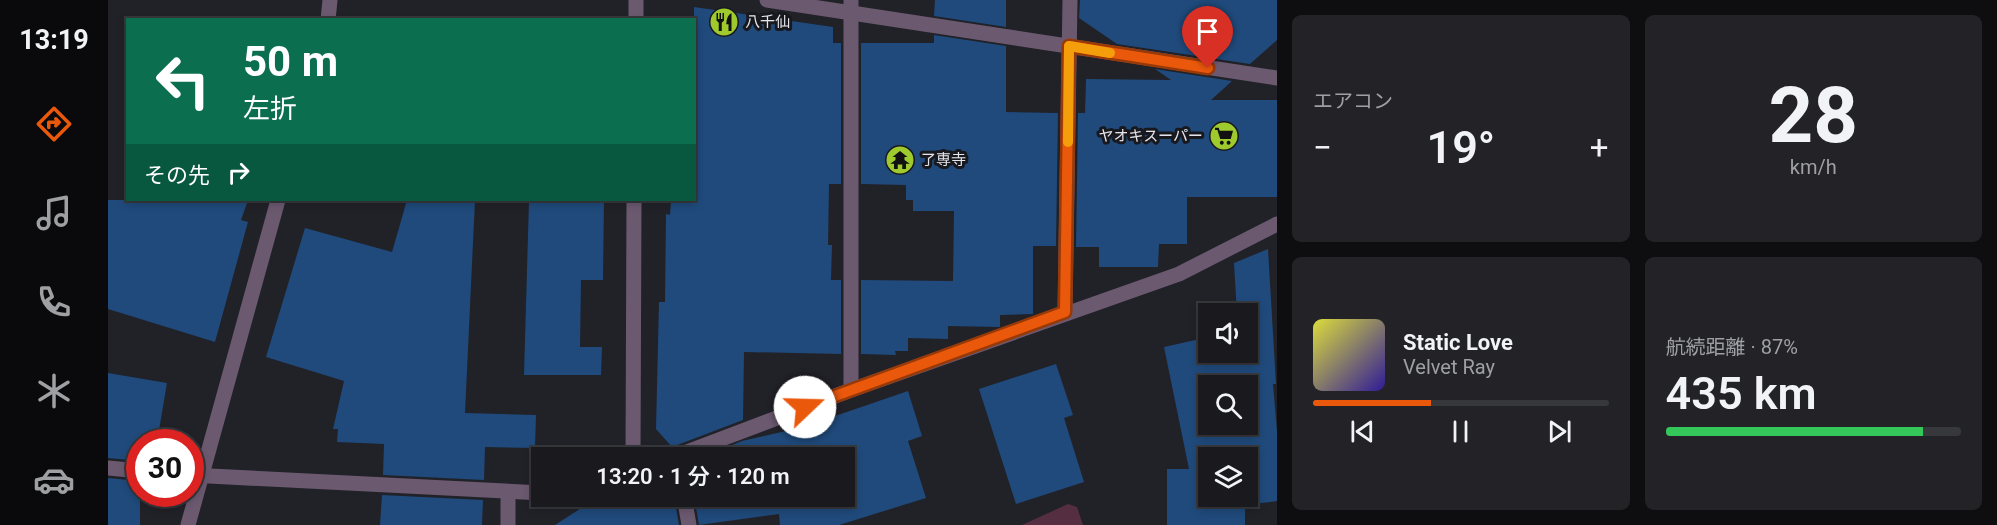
<!DOCTYPE html>
<html lang="ja">
<meta charset="utf-8">
<style>
body{margin:0;font-family:Roboto,"Noto Sans JP",sans-serif;background:#222227;color:#f1f3f6;height:100vh;display:flex;flex-direction:column;font-size:22px;white-space:nowrap}
*{box-sizing:border-box;margin:0}
p{font-size:20px;color:#9fa0a4}
.icon{flex:none;width:33px;height:33px;fill:none;stroke:currentColor;stroke-width:2;stroke-linecap:round;stroke-linejoin:round}
.map{position:relative;flex:1;overflow:hidden}
.side{display:flex;flex-direction:column;gap:15px;padding:15px;background:#0e0e10;width:720px}
.side>*{flex:none}
.banner{position:absolute;left:18px;top:18px;width:570px;height:183px;border-radius:0px;box-shadow:0 3px 9px #0003,0 0 0 2px #37383c;background:#0b6e4f;color:#fff;overflow:hidden}
.tools{position:absolute;left:1090px;top:303px;display:grid;gap:12px}
.tools a{display:grid;place-items:center;width:60px;height:60px;border-radius:0px;background:#19191e;box-shadow:0 3px 9px #0003,0 0 0 2px #37383c;font-size:30px}
.speed{position:absolute;left:18px;top:429px;display:flex;gap:12px;font-size:30px;font-weight:700;text-align:center}
.speed>*{display:grid;place-content:center;width:78px;height:78px;border-radius:50%;background:#19191e;box-shadow:0 3px 9px #0003,0 0 0 2px #37383c;line-height:1}
.speed .limit{border:9px solid #d22;background:#fff;color:#111}
.pin{position:absolute;display:grid;place-items:center;width:51px;height:51px;color:#fff;margin:-62px -26px;border-radius:50% 50% 50% 0;rotate:-45deg;box-shadow:0 0 6px #0007}
.pin .icon{rotate:45deg}
.me{position:absolute;width:66px;margin:-33px;rotate:69deg;stroke-linejoin:round;filter:drop-shadow(0 0 4px #0008)}
.turn{display:flex;align-items:center;gap:21px;height:126px;padding:0 18px;font-size:27px}
.turn .icon{width:78px;height:78px;stroke-width:2.5}
.turn b{display:block;font-size:42px;line-height:51px}
.then{display:flex;align-items:center;height:57px;padding:0 18px;background:#0003;gap:12px;font-size:22px}
.big{font-size:45px;font-weight:600;line-height:1.1}
.side .tile{flex:1;display:flex;flex-direction:column;justify-content:center;gap:9px;min-width:0;padding:0 21px;border-radius:9px;background:#222227}
.side .dial{align-items:center;gap:0}
.dial b{font-size:78px;line-height:1}
.song{display:flex;align-items:center;gap:18px}
.cover{width:72px;height:72px;border-radius:9px;background:linear-gradient(135deg,hsl(60 70% 55%),hsl(250 70% 35%))}
.played{height:6px;border-radius:3px;background:linear-gradient(90deg,#ea580c 40%,#37383c 40%)}
.keys{display:flex;justify-content:space-around;direction:ltr}
.heat{display:flex;justify-content:space-between;align-items:center;font-size:33px;direction:ltr}
.charge{height:9px;border-radius:4px;background:linear-gradient(90deg,#34c759 87%,#37383c 0)}
.side .tiles{flex:1;display:grid;gap:15px;grid-template-columns:repeat(2,1fr)}
.trip{position:absolute;left:423px;top:447px;width:324px;height:60px;border-radius:0px;background:#19191e;box-shadow:0 3px 9px #0003,0 0 0 2px #37383c;font-weight:600;line-height:60px;text-align:center}
main{display:flex;flex:1;min-height:0}
.dock{display:flex;flex-direction:column;width:108px;justify-content:space-around;align-items:center;background:#0a0a0c;color:#9fa0a4}
.dock .icon{width:42px;height:42px}
.dock .selected{color:#ea580c}
.dock b{font-size:27px;color:#f1f3f6}
.map>svg:first-child{display:block}
.green{fill:#552e41}
.building{fill:#1f4a7b;fill-rule:evenodd}
.lines{fill:none;stroke-linecap:round;stroke-linejoin:round}
.street{stroke:#6b5970;stroke-width:15}
.route-casing{stroke:#983908;stroke-width:15}
.route{stroke:#ea580c;stroke-width:10}
.slow{stroke:#f59e0b;stroke-width:10}
.labels{text-anchor:middle;dominant-baseline:central;stroke-width:6;stroke-linejoin:round;paint-order:stroke}
.poi-label{font-size:15px;fill:#e5e5ea;stroke:#18181f;text-anchor:start}
</style>
<main>
<nav class="dock">
<b>13:19</b>
<svg class="icon selected" aria-label="directions" viewBox="0 0 24 24"><path d="M12 3l9 9-9 9-9-9zM9 14v-3h6M13 9l2 2-2 2"/></svg>
<svg class="icon" aria-label="music" viewBox="0 0 24 24"><path d="M9 18V5l10-2v13"/><circle cx="6" cy="18" r="3"/><circle cx="16" cy="16" r="3"/></svg>
<svg class="icon" aria-label="phone" viewBox="0 0 24 24"><path d="M5 4h4l2 5-3 2q2 4 5 5l2-3 5 2v4C11 20 4 13 5 4z"/></svg>
<svg class="icon" aria-label="climate" viewBox="0 0 24 24"><path d="M12 3v18M4 7l16 10M4 17L20 7"/></svg>
<svg class="icon" aria-label="car" viewBox="0 0 24 24"><path d="M5 17H2v-5l4-1 3-4h7l3 4 3 1v5h-3M9 17h6M6 11h13"/><circle cx="7" cy="17" r="2"/><circle cx="17" cy="17" r="2"/></svg>
</nav>
<div class="map">
<svg width="1169" height="525" viewBox="0 0 1169 525">
<rect width="100%" height="100%" fill="#212128"/>
<polygon class="green" points="960,504 969,507 975,525 914,525"/>
<g class="building">
<polygon points="827,0 898,0 898,27 826,16"/>
<polygon points="972,0 1169,0 1169,40 1142,64 1009,44 971,18"/>
<polygon points="586,7 725,27 725,43 733,43 733,184 721,184 720,245 724,245 723,280 733,280 733,354 636,352 635,420 564,447 548,429 551,302 557,302 558,214 562,215 563,200 586,200"/>
<polygon points="826,35 898,46 898,112 950,113 948,246 925,246 925,314 892,315 892,327 840,326 840,339 800,338 800,351 787,351 788,355 753,354 753,280 845,281 846,211 805,211 805,200 798,200 798,185 753,184 753,43 826,43"/>
<polygon points="1047,69 1124,81 1103,100 1169,100 1169,197 1079,197 1079,244 1051,244 1050,267 991,267 991,247 968,247 970,113 977,113 978,79 1063,80"/>
<polygon points="0,200 140,200 133,220 140,222 107,342 0,309"/>
<polygon points="299,200 367,200 357,413 428,415 427,448 377,447 376,480 275,475 276,444 229,442 230,429 225,429 236,381 158,357 197,228 284,252"/>
<polygon points="421,200 496,200 495,280 473,280 472,347 494,347 493,375 416,375"/>
<path d="M1160,249l8,135h-3l4,47v70l-32,4v20h-78v-56h22l-25,-122 45,-10v15h39v-38h-11l-3,-51zM1101,386h39v38h-39zM1101,458h39v38h-39z"/>
<polygon points="948,364 965,415 956,418 976,482 908,504 871,389"/>
<polygon points="0,373 59,383 49,442 32,442 32,461 0,458"/>
<polygon points="800,391 814,436 800,441 818,498 731,525 672,525 671,514 591,525 586,496 736,496 736,458 592,458 634,441 695,427"/>
<polygon points="0,478 32,481 32,525 0,525"/>
<polygon points="274,495 375,500 374,525 272,525"/>
<polygon points="566,496 571,525 447,525 492,496"/>
</g>
<g class="lines">
<g class="street">
<polyline points="659,0 1169,78"/>
<polyline points="743,0 743,390"/>
<polyline points="220,20 222,0"/>
<polyline points="528,20 528,0"/>
<polyline points="957,312 962,0"/>
<polyline points="525,458 526,200"/>
<polyline points="563,458 743,390 1071,274 1169,224"/>
<polyline points="0,468 32,471"/>
<polyline points="82,475 434,493"/>
<polyline points="400,493 400,525"/>
<polyline points="576,496 581,525"/>
<polyline points="80,525 170,200"/>
</g>
</g>
<g class="lines">
<g class="route-casing">
<polyline id="route" points="697,407 957,312 961,46 1100,68"/>
</g>
<use href="#route" class="route"/>
<polyline class="slow" points="960,142 961,46 1002,53"/>
</g>
<defs>
<g id="restaurant-disc" transform="scale(1.5)"><circle r="9.5" fill="#9eca2e" stroke="#18181f"/><path d="M-5-6h1v4h1v-4h1v4h1v-4h1v5L-1.5 .5V6h-2V.5L-5-1ZM5-6V6H3V1.5H1.5Q1.5-4 5-6Z" fill="#111"/></g>
<g id="supermarket-disc" transform="scale(1.5)"><circle r="9.5" fill="#9eca2e" stroke="#18181f"/><path d="M-6-5.5h2.5l.6 2H6L4.5 2H-2.5L-4.4-4H-6ZM-1.5 3.2a1.3 1.3 0 1 0 .1 0ZM3 3.2a1.3 1.3 0 1 0 .1 0Z" fill="#111"/></g>
<g id="temple-disc" transform="scale(1.5)"><circle r="9.5" fill="#9eca2e" stroke="#18181f"/><path d="M0-6L5-2H3V0L6.5 2.5H4V6H1.5V3h-3V6H-4V2.5H-6.5L-3 0V-2H-5Z" fill="#111"/></g>
</defs>
<g fill-rule="evenodd">
<use href="#restaurant-disc" x="616" y="22"/>
<use href="#supermarket-disc" x="1116" y="136"/>
<use href="#temple-disc" x="792" y="160"/>
</g>
<g class="labels">
<g class="poi-label">
<text x="637" y="22">八千仙</text>
<text x="1095" y="136" text-anchor="end">ヤオキスーパー</text>
<text x="813" y="160">了専寺</text>
</g>
</g>
</svg>
<div class="tools">
<a><svg class="icon" aria-label="sound" viewBox="0 0 24 24"><path d="M4 9h4l5-4v14l-5-4H4zM17 9q2 3 0 6"/></svg></a>
<a><svg class="icon" aria-label="search" viewBox="0 0 24 24"><circle cx="10" cy="10" r="6"/><path d="M15 15l6 6"/></svg></a>
<a><svg class="icon" aria-label="layers" viewBox="0 0 24 24"><path d="M12 4l9 5-9 5-9-5zM3 14l9 5 9-5"/></svg></a>
</div>
<div class="speed"><div class="limit">30</div></div>
<div class="pin" style="left:1100px;top:68px;background:#d93025"><svg class="icon" aria-label="arrive" viewBox="0 0 24 24"><path d="M6 21V4h12l-3 4 3 4H6"/></svg></div>
<svg class="me" style="left:697px;top:407px" viewBox="-20 -20 40 40"><circle r="19" fill="#fff"/><path d="M0-13L10 11 0 6-10 11z" fill="#ea580c"/></svg>
<div class="trip">13:20 · 1 分 · 120 m</div>
<div class="banner">
<div class="turn"><svg class="icon" aria-label="left" viewBox="0 0 24 24"><path d="M17 20v-9H6M10 6l-5 5 5 5"/></svg><div><b>50 m</b>左折</div></div>
<div class="then">その先<svg class="icon" aria-label="right" viewBox="0 0 24 24"><path d="M7 20v-9h11M14 6l5 5-5 5"/></svg></div>
</div>
</div>
<section class="side">
<div class="tiles">
<div class="tile"><p>エアコン</p>
<div class="heat"><a>−</a><b class="big">19°</b><a>+</a></div>
</div>
<div class="tile dial"><b>28</b><p>km/h</p></div>
<div class="tile">
<div class="song"><i class="cover"></i><div><b>Static Love</b><p>Velvet Ray</p></div></div>
<div class="played"></div>
<div class="keys"><svg class="icon" aria-label="previous" viewBox="0 0 24 24"><path d="M18 5L8 12l10 7zM5 5v14"/></svg><svg class="icon" aria-label="pause" viewBox="0 0 24 24"><path d="M8 5v14M16 5v14"/></svg><svg class="icon" aria-label="next" viewBox="0 0 24 24"><path d="M6 5l10 7-10 7zM19 5v14"/></svg></div>
</div>
<div class="tile"><p>航続距離 · 87%</p><b class="big">435 km</b><div class="charge"></div></div>
</div>
</section>
</main>
